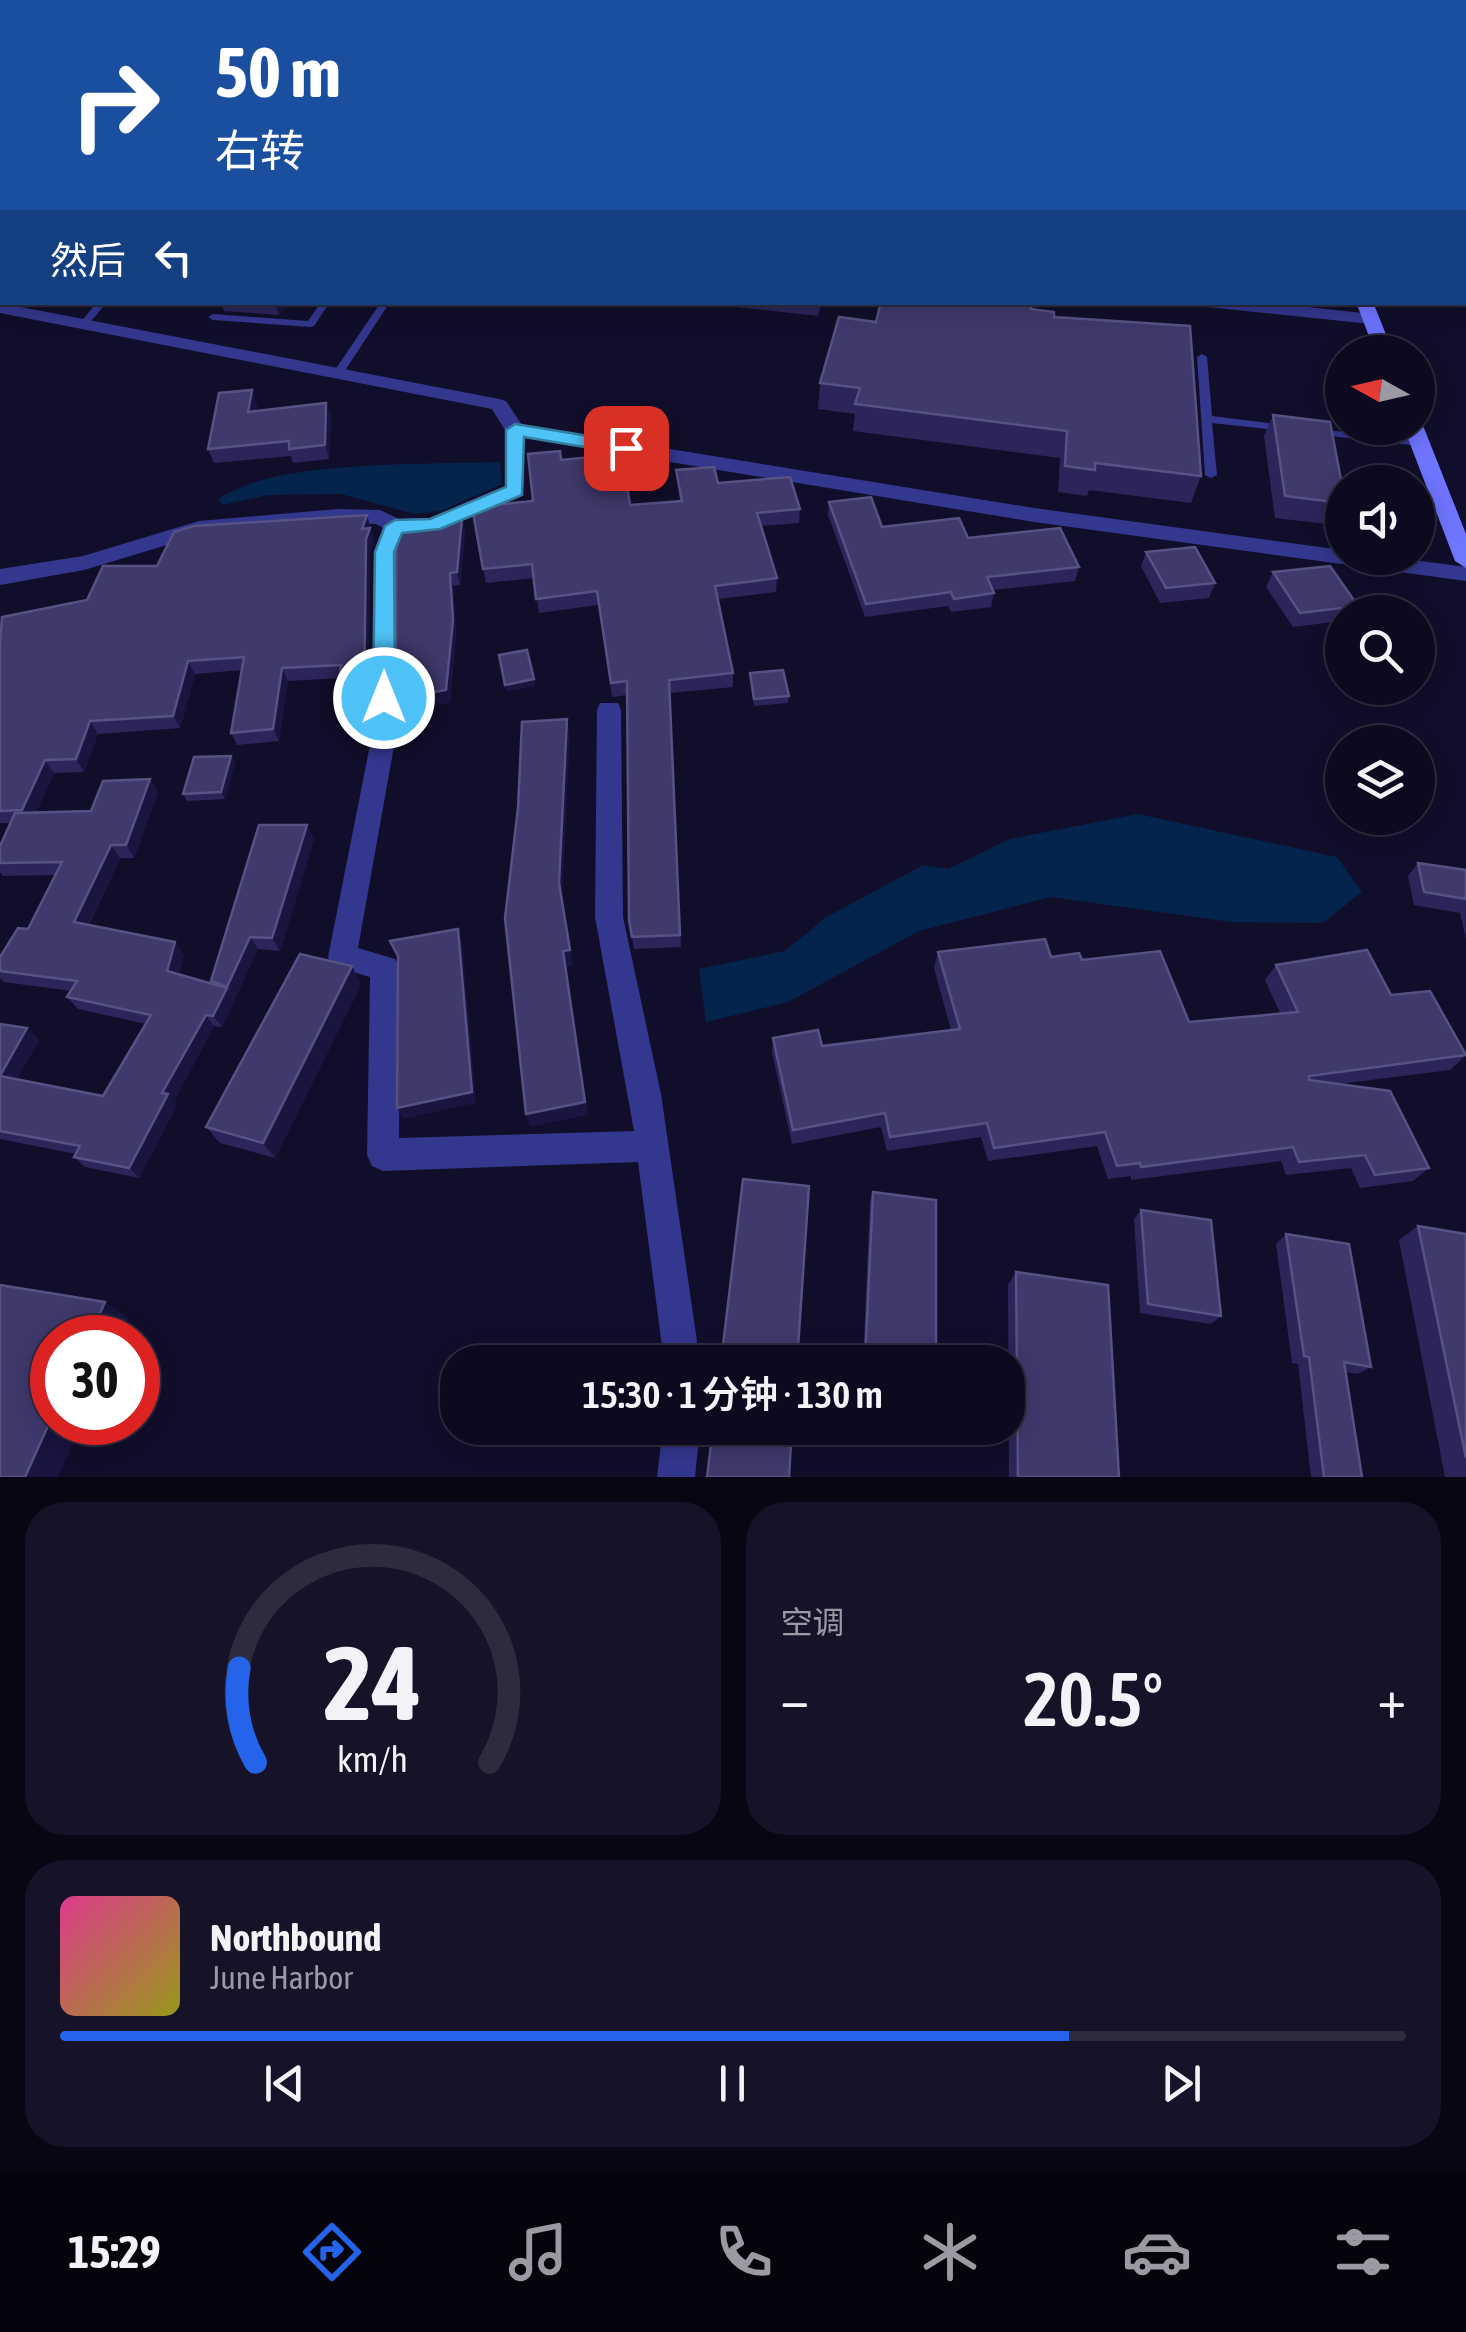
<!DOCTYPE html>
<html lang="zh">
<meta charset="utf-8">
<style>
body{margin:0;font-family:"Asap Condensed","Noto Sans SC",sans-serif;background:#161329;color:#f1f3f6;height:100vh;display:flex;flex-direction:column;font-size:38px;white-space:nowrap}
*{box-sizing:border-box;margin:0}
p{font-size:32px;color:#9a9aa5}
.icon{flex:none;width:55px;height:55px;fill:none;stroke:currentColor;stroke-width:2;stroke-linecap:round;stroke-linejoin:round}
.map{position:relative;height:1477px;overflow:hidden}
.drawer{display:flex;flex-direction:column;gap:25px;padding:25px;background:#070612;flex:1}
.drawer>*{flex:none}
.hud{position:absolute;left:0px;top:0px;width:1468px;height:305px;box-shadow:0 5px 25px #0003,0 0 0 2px #2d2b3e;background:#1a4fa0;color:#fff;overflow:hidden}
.needle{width:65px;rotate:278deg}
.buttons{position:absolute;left:1325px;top:335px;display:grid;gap:20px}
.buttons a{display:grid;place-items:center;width:110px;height:110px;border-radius:50%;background:#0d0a20;box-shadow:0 5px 25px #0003,0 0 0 2px #2d2b3e;font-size:50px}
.speed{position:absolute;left:30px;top:1315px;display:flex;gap:20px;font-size:50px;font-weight:700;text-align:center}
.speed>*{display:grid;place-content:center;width:130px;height:130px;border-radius:50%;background:#0d0a20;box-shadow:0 5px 25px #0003,0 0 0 2px #2d2b3e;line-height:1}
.speed .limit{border:15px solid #d22;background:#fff;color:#111}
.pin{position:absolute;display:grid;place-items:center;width:85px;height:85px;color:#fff;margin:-42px;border-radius:20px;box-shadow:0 5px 15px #0006}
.me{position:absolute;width:110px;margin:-55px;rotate:0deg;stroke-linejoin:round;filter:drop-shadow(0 0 8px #0008)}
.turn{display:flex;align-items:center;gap:35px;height:210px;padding:0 50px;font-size:45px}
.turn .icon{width:130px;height:130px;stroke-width:2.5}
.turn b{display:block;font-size:70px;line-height:85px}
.then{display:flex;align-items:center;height:95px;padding:0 50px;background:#0003;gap:20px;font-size:38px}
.big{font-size:75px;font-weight:600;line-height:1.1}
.drawer .tile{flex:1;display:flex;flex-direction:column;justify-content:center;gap:15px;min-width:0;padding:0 35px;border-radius:40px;background:#161329}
.drawer .dial{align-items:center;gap:0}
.dial svg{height:260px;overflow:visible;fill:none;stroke:#2d2b3e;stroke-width:7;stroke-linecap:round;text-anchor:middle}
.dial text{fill:#f1f3f6;stroke:none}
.song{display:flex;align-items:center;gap:30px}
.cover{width:120px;height:120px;border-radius:15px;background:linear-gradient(135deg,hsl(330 70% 55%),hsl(60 70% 35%))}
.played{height:10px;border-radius:5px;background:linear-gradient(90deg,#2563eb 75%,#2d2b3e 75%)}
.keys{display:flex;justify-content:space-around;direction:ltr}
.heat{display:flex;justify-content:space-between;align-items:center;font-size:55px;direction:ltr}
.drawer .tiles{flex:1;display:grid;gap:25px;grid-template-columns:1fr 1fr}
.tile:last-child{grid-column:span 2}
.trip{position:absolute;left:440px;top:1345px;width:585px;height:100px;border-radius:40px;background:#0d0a20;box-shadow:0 5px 25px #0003,0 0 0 2px #2d2b3e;font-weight:600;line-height:100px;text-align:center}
.tab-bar{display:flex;height:160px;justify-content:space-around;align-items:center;background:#05040d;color:#9a9aa5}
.tab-bar .icon{width:70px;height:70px}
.tab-bar .active{color:#2563eb}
.tab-bar b{font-size:45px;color:#f1f3f6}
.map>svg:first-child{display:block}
.water{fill:#05244c}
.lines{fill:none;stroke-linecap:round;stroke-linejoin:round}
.service{fill:#34378e;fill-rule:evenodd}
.minor{fill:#34378e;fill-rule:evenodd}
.secondary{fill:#6f75ff;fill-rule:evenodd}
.wall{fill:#2c255a}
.shaded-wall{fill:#191440}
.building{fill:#3f396c;stroke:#575283;stroke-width:2.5}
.route{fill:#4fc3f7;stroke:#337fa1;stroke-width:2.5}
</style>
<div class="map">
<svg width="1466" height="1477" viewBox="0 0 1466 1477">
<rect width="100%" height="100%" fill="#110e2b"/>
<g class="water">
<path d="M500,462l2,22 -61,27 -26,3 -74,-20 -73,1 -46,10 -3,-6c55,-40 209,-34 281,-37z"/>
<polygon points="1138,814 1337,857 1362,892 1323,923 1231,922 1051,897 919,931 788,1002 706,1022 699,969 785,951 825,918 923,865 948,869 1010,839"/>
</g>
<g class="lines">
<g class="service">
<polygon points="0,27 2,28 2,32 0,32"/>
<polygon points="97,302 107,302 87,326 81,326 81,322"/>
<polygon points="321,302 330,302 314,326 311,327 213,320 208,317 213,314 308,321"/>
<polygon points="381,302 390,302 342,375 334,375 333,373"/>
<polygon points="1202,354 1207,357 1212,416 1285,425 1290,428 1285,431 1212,423 1217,475 1211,478 1205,475 1197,357"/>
<polygon points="1316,429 1420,440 1425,443 1420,446 1312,434 1312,430"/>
</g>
<g class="minor">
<rect x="1465" y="54" width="1" height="8"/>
<rect x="1465" y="93" width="1" height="18"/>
<polygon points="1200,302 1263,302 1371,314 1380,319 1371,324 1208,307"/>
<polygon points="0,303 499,399 506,401 522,425 1034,508 1342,550 1342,558 1398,558 1466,567 1466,581 1034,522 525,438 523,495 441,530 403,533 396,552 396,735 358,948 395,959 400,968 399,1138 634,1131 595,917 597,710 600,703 618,703 621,710 623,917 661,1094 700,1362 664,1362 638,1162 383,1171 372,1166 367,1155 370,977 332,966 328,957 372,735 374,552 383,528 376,524 338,523 200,535 84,570 0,585 0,569 83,556 199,521 338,509 380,510 399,519 430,518 506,487 505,430 492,409 0,313"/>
<polygon points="663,1428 700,1428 695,1477 657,1477"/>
</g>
<g class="secondary">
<polygon points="1191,0 1203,0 1204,2 1192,2"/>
<polygon points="1356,302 1373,302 1393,352 1375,352"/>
<polygon points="1418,423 1424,428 1466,534 1466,568 1455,561 1404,428 1418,428"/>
</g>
</g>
<g class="wall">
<polygon points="517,0 955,0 1161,2 518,2"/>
<polygon points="221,302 288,302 279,315 224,311"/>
<polygon points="693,302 822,302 818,316"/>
<polygon points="1031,309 1054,317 1201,476 1191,503 1089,490 1087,496 1058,492 1060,458 853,431 855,414 818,409 820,383 876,322"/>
<polygon points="326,403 331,417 329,459 293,463 291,456 214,463 208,449 257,404 256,411"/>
<polygon points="1273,415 1342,485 1342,511 1336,525 1275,518 1264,436"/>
<polygon points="561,460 630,505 680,501 676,470 800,509 799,523 761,526 777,578 776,592 718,599 733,673 733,687 670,693 681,947 634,949 629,920 627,695 612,697 598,605 539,613 534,578 486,583 472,507 533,501"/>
<polygon points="829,502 882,527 968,538 1079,567 1075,581 993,590 994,593 991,607 951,612 948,606 865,617 828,515"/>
<polygon points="367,515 374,541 370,552 368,718 340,723 340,678 288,681 279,741 237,745 231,733 242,670 195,674 180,728 98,734 84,772 54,773 36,812 91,811 150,779 158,793 134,858 120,858 89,925 184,955 179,974 213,984 211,981 314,839 280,951 258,949 222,1027 214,1026 174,1101 177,1105 139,1178 85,1167 74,1157 76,1154 0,1139 0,1024 39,1040 17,1079 103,1096 146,1024 78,1009 67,997 71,991 4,982 0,978 0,957 28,929 55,875 3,876 0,872 0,846 10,823 0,823 0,644 157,566"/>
<polygon points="462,518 465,531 460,585 453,586 456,632 450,702 400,712 396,699"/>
<polygon points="1146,552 1215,583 1209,598 1160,603 1141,566"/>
<polygon points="1273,572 1358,606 1354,612 1342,612 1342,621 1293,627 1266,587"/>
<polygon points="750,673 789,696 788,703 754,706"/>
<polygon points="231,756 235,763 225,799 187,801 183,794"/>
<polygon points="1418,863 1466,870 1466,939 1460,913 1414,905 1408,876"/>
<polygon points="938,952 1051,957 1082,960 1189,1022 1280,1013 1265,980 1276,965 1391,995 1466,1055 1450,1070 1339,1084 1429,1168 1413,1181 1360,1188 1351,1168 1286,1175 1281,1161 1131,1180 1131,1176 1108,1179 1097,1146 988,1161 981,1137 887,1151 881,1127 792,1144 772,1052 773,1038 822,1046 951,1030 934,968"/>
<polygon points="352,966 361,985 275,1158 220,1143 206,1127"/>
<polygon points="873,1192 936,1362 863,1362 870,1202"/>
<polygon points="1141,1210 1221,1316 1211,1324 1140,1313 1134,1219"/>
<polygon points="1418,1226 1466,1234 1466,1477 1445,1477 1399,1240"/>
<polygon points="1286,1234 1371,1367 1358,1374 1346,1372 1362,1477 1311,1477 1298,1364 1292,1363 1276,1244"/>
<polygon points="1016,1272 1119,1477 1009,1477 1008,1285"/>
</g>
<g class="shaded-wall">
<polygon points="275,302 288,302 279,315"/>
<polygon points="252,390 257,404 253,426 248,412"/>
<polygon points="326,403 331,417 329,459 325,445"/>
<polygon points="367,515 374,541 370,552 368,718 340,723 336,710 362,529"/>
<polygon points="462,518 465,531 460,585 457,572"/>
<polygon points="450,573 453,586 456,632 450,702 400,712 396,699"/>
<polygon points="188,661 195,674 180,728 173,716"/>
<polygon points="282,668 288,681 279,741 273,729"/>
<polygon points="534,679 535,686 506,692 505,685"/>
<polygon points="567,719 570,736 562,899 573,965 566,967 588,1115 530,1127 526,1114 559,883"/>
<polygon points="90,721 98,734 84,772 76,759"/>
<polygon points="231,756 235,763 225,799 221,792"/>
<polygon points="45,760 54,773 32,823 22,810"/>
<polygon points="150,779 158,793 134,858 126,845"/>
<polygon points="307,825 314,839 280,951 272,938"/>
<polygon points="111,845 120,858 84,934 74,922"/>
<polygon points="458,929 462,942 476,1103 403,1119 397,1108"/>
<polygon points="250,937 258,949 235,999 227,987"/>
<polygon points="175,942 184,955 176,983 167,971"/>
<polygon points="352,966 361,985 275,1158 263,1143"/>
<polygon points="227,988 235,1000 222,1027 213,1016"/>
<polygon points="206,1015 214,1026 174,1101 177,1105 139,1178 129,1168 162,1093"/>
<polygon points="27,1028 39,1040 13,1087 0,1076"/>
<polygon points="105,1302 128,1318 120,1338 89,1338"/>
<polygon points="52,1417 52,1422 82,1422 58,1477 25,1477"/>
</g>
<g class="building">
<polygon points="632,0 1160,0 1161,2 631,2"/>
<polygon points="2,94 2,157 0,156 0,96"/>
<polygon points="2,166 2,207 0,208 0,167"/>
<polygon points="881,302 1032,302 1031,309 1054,312 1054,317 1190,326 1201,476 1095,463 1095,470 1065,466 1067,431 855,404 860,388 820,383 839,317 876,322"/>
<polygon points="252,390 248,412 326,403 325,445 289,449 289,441 208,449 219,393"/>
<polygon points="1273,415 1330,422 1342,485 1342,503 1285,496"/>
<polygon points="560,451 561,460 622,454 630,505 682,501 676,470 714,467 718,483 790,477 800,509 757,513 777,578 715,586 733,673 669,680 680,935 632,937 629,920 627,681 611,683 597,591 536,599 532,564 483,569 472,507 533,501 528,454"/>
<polygon points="871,497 882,527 959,518 968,538 1060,528 1079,567 987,577 994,593 954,599 951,592 866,604 829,502"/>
<polygon points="367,515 362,529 370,528 366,539 364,705 336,710 341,665 282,668 273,729 231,733 244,657 188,661 173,716 90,721 76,759 45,760 22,810 0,811 0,644 2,617 87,600 103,566 157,566 174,532 194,526"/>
<polygon points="462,518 457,572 450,573 453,620 446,690 396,699 396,540 402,525"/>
<polygon points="1195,547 1215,583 1166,588 1146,552"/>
<polygon points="1330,566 1358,606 1300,613 1273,572"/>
<polygon points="527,650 534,679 505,685 499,655"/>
<polygon points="783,670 789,696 754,699 750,673"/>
<polygon points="567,719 559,883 570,950 563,951 585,1102 526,1114 505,918 518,808 522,722"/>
<polygon points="231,756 221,792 183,794 194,757"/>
<polygon points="150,779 126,845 111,845 74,922 175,942 167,971 227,988 213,1016 206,1015 162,1093 168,1094 129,1168 74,1157 80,1146 0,1131 0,1024 27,1028 0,1076 103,1096 151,1015 67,997 77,981 0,971 0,957 18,928 28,929 62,862 0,863 0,846 15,813 91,811 103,781"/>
<polygon points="259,825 307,825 272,938 250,937 227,987 211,981"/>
<polygon points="1418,863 1466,870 1466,899 1424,892"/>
<polygon points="458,929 472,1092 397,1108 398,956 390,941"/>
<polygon points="1045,939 1051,957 1079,953 1082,960 1160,951 1189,1022 1298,1012 1276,965 1367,950 1391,995 1430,991 1466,1055 1309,1076 1309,1080 1390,1091 1429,1168 1375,1175 1365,1155 1299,1162 1293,1147 1141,1167 1140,1163 1117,1166 1105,1132 994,1148 987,1123 890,1137 885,1113 793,1130 773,1038 818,1030 822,1046 960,1029 938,952"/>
<polygon points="300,954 352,966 263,1143 206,1127"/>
<polygon points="743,1179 809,1186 797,1362 721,1362"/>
<polygon points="873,1192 936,1200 936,1362 865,1362"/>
<polygon points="1141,1210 1211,1220 1221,1316 1148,1304"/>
<polygon points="1418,1226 1466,1234 1466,1458"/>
<polygon points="1286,1234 1349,1244 1371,1367 1344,1362 1362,1477 1324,1477 1309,1357 1304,1356"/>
<polygon points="1016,1272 1108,1285 1119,1477 1018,1477"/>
<polygon points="0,1285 105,1302 89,1338 52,1338 52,1417 25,1477 0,1477"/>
<polygon points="713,1428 792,1428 789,1477 707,1477"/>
</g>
<polygon class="route" points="515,424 626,442 635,448 626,454 524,437 522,495 440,529 402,533 394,552 395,698 384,707 376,704 373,698 375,552 385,526 395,520 430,519 506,487 506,430"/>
</svg>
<div class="buttons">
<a><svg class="needle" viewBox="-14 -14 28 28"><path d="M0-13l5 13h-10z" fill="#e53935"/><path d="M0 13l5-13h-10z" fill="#9a9aa5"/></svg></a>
<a><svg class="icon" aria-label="sound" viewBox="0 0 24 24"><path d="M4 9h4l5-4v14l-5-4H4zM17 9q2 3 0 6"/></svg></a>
<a><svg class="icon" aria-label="search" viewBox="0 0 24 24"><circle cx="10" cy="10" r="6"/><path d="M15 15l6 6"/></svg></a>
<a><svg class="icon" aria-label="layers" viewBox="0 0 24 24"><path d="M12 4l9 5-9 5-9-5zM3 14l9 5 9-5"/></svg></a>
</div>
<div class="speed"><div class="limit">30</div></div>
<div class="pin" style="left:626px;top:448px;background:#d93025"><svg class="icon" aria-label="arrive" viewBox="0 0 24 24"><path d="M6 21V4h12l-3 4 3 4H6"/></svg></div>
<svg class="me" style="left:384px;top:698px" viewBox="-20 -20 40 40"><circle r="17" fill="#4fc3f7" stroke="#fff" stroke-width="3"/><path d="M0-11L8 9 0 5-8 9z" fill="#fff"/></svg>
<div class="trip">15:30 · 1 分钟 · 130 m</div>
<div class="hud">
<div class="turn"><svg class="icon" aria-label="right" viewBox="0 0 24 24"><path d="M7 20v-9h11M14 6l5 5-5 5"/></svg><div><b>50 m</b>右转</div></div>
<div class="then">然后<svg class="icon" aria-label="left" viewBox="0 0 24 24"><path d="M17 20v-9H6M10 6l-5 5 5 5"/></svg></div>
</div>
</div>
<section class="drawer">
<div class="tiles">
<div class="tile dial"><svg viewBox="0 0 100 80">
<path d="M14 69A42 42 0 1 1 86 69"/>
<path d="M14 69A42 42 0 0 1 9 40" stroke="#2563eb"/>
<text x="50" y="56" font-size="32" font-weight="700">24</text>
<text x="50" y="72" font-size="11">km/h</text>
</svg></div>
<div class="tile"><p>空调</p>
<div class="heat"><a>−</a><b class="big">20.5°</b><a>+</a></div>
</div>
<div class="tile">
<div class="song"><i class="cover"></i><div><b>Northbound</b><p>June Harbor</p></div></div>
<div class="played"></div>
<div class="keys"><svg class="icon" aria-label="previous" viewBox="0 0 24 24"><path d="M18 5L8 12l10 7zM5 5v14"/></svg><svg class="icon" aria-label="pause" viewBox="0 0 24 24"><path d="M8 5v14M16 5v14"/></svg><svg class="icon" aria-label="next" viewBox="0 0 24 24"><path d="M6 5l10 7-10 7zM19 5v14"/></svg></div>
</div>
</div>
</section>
<nav class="tab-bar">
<b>15:29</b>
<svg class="icon active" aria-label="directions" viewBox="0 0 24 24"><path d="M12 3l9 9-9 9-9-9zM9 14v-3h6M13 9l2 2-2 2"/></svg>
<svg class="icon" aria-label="music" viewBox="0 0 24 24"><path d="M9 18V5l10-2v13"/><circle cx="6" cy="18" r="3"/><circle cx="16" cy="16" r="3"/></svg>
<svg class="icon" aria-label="phone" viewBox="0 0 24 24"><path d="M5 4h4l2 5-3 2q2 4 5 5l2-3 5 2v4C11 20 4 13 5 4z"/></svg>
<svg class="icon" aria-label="climate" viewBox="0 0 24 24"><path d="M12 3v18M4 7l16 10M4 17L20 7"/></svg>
<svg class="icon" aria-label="car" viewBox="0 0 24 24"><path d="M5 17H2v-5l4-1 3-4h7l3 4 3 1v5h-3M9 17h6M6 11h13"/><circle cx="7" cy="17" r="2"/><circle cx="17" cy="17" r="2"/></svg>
<svg class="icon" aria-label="filters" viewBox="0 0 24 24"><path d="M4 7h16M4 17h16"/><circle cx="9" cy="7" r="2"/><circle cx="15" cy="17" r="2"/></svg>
</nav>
